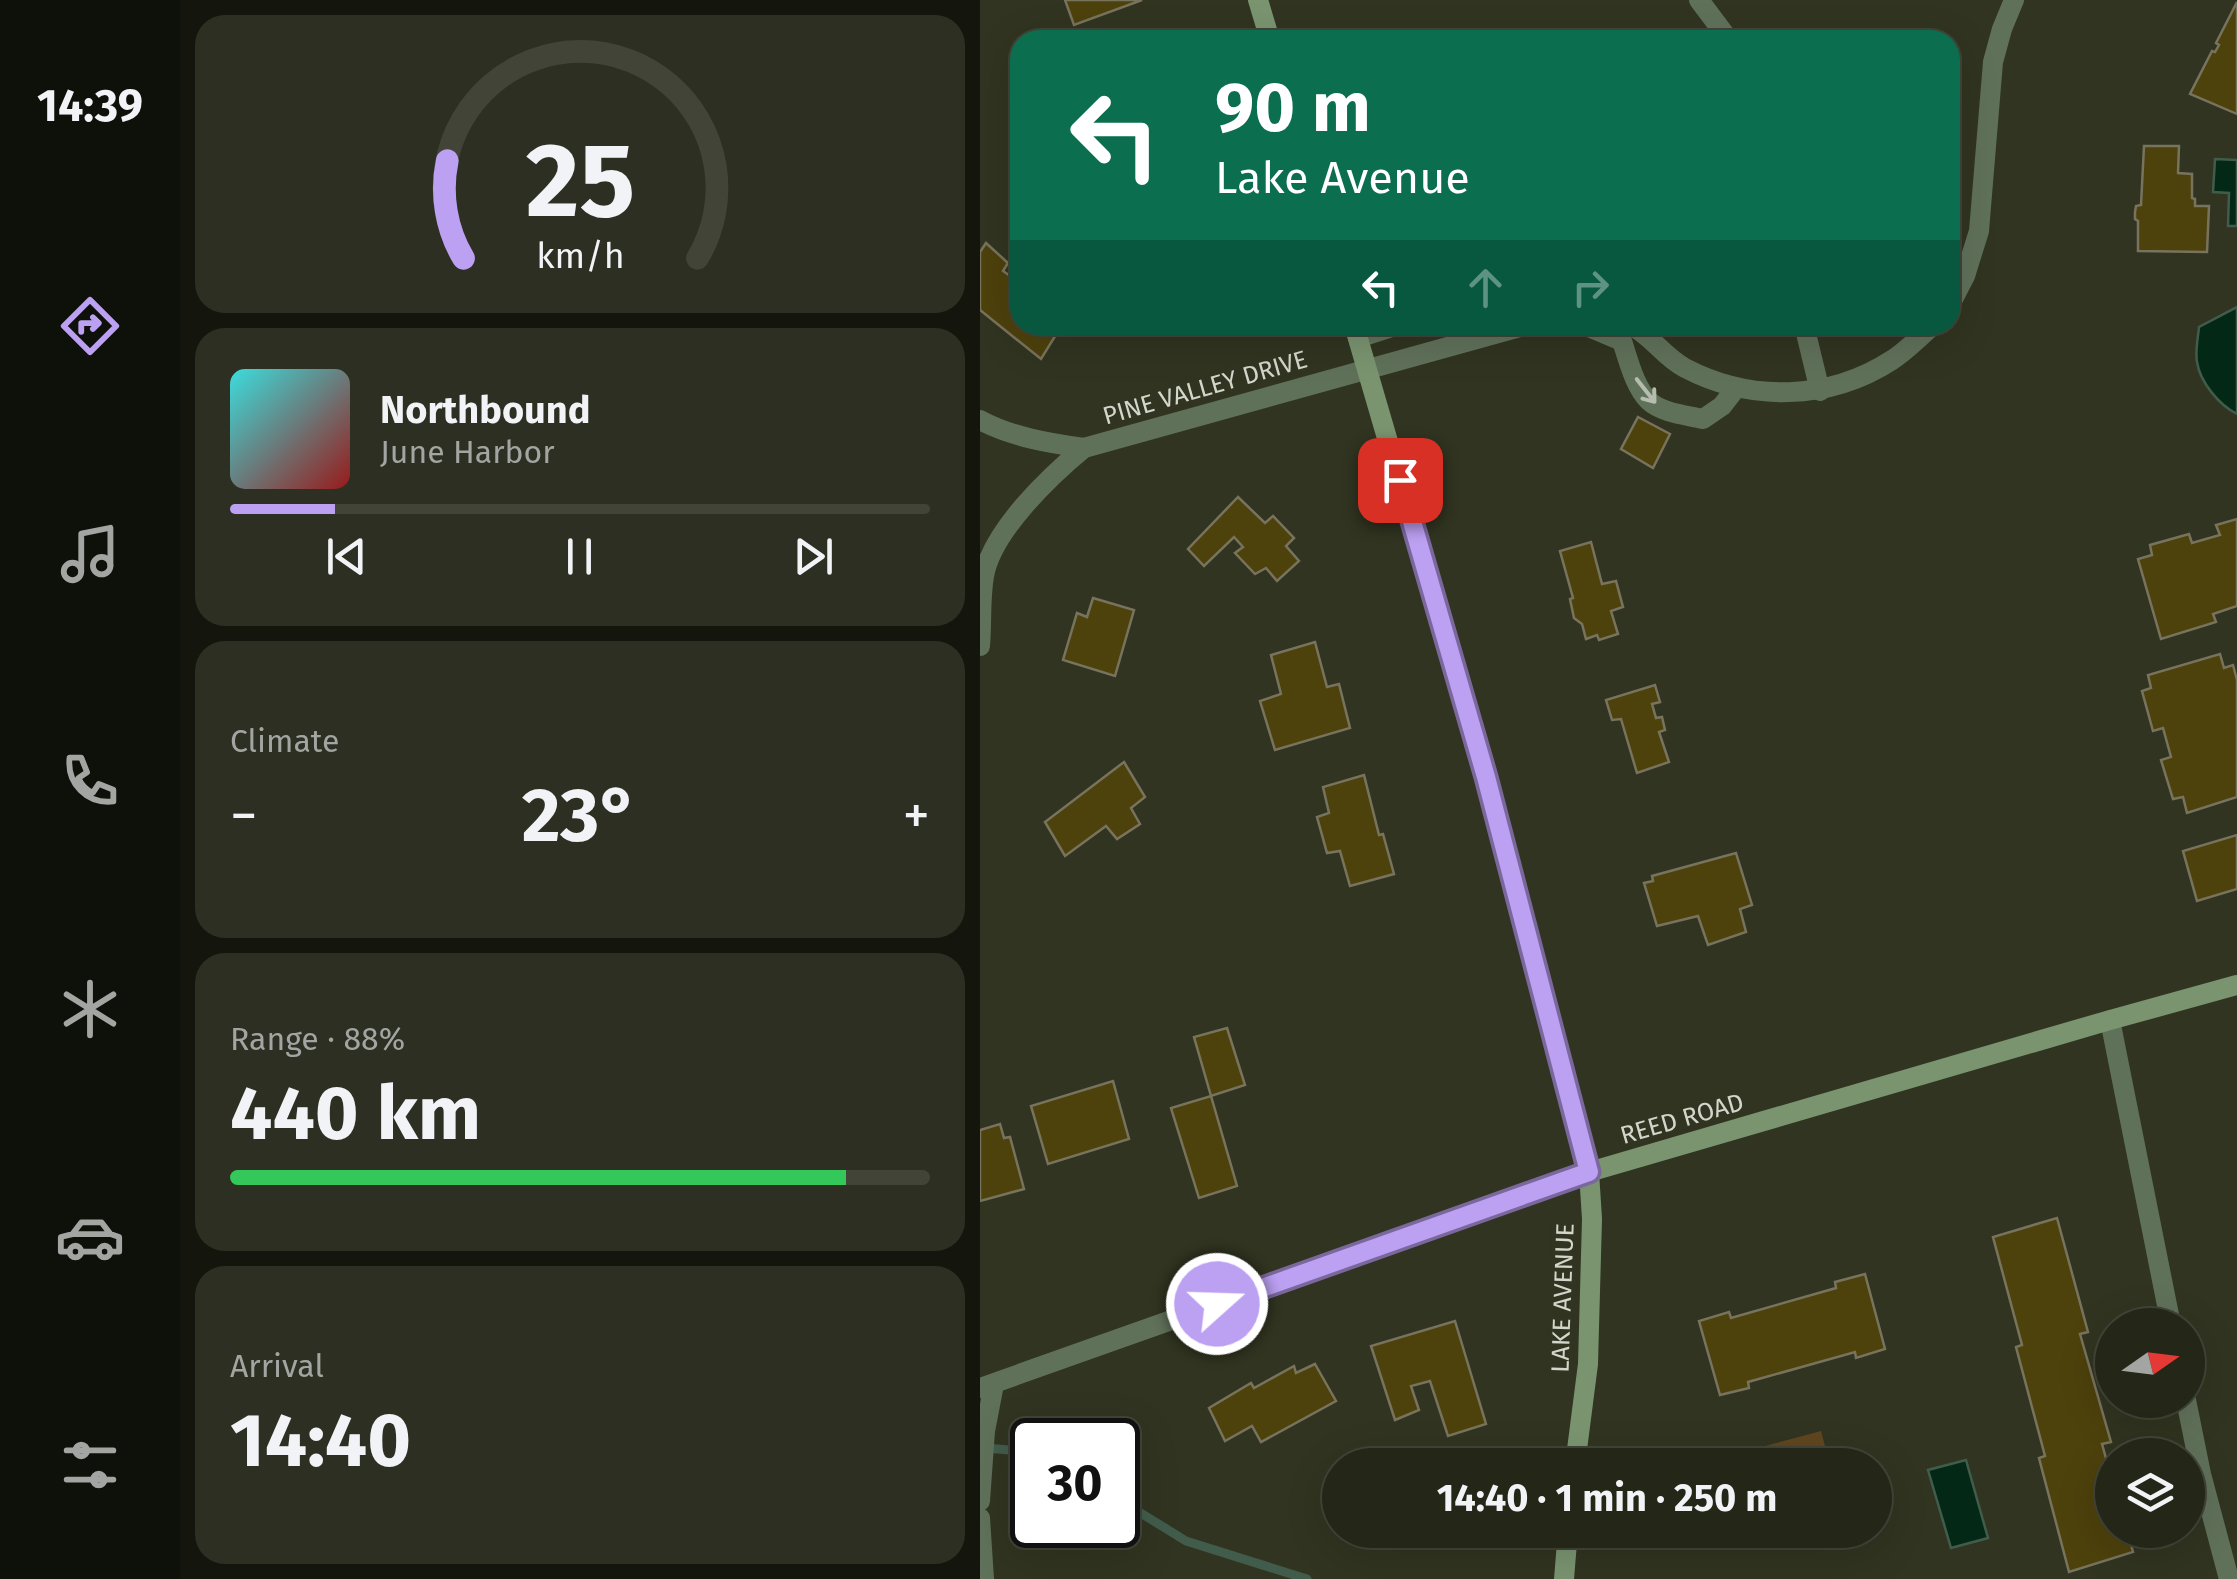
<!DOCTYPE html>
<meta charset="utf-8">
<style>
body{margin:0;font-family:"Fira Sans",sans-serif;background:#2c2f21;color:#f1f3f6;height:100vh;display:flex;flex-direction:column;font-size:38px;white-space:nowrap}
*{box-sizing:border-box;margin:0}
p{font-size:32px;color:#a3a5a2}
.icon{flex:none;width:55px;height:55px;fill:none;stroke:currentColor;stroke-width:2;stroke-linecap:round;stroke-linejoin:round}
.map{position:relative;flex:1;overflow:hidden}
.drawer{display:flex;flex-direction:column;gap:15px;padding:15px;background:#14150d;width:800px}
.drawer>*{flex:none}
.guide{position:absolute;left:30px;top:30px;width:950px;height:305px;border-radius:30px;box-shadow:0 10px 40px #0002,0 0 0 2px #414437;background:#0b6e4f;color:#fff;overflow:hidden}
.needle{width:65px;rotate:76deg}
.controls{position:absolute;left:1115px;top:1308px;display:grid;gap:20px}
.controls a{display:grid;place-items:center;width:110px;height:110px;border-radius:50%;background:#242718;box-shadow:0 10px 40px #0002,0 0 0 2px #414437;font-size:50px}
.speed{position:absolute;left:30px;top:1418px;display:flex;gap:20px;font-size:50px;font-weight:700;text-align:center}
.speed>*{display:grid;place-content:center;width:130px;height:130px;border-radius:50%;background:#242718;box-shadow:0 10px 40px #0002,0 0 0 2px #414437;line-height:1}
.speed .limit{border:5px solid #111;border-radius:15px;background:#fff;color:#111}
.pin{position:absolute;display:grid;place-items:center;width:85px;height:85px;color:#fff;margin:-42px;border-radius:20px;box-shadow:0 5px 15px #0006}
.me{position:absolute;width:110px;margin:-55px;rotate:70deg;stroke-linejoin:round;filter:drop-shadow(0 0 8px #0008)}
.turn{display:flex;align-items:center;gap:35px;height:210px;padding:0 40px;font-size:45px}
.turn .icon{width:130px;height:130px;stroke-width:2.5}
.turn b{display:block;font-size:70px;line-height:85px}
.lanes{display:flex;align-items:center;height:95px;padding:0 40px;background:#0003;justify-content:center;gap:50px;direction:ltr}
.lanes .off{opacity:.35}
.big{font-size:75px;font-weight:700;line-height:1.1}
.drawer .card{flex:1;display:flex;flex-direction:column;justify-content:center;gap:15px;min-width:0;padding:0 35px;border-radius:30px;background:#2c2f21}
.drawer .dial{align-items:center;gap:0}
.dial svg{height:260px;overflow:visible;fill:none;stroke:#414437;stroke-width:7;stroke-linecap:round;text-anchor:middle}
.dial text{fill:#f1f3f6;stroke:none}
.song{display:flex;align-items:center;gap:30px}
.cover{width:120px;height:120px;border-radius:15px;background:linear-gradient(135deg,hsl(180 70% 55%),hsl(0 70% 35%))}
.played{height:10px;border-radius:5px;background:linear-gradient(90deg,#bca0f2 15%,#414437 15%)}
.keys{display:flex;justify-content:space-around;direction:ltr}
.heat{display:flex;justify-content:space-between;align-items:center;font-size:55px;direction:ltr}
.charge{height:15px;border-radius:8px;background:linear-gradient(90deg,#34c759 88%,#414437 0)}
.trip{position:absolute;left:342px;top:1448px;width:570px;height:100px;border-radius:50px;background:#242718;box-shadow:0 10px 40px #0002,0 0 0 2px #414437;font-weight:700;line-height:100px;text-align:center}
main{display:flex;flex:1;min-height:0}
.dock{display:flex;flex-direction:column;width:180px;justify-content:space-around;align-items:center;background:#0e100a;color:#a3a5a2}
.dock .icon{width:70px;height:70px}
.dock .active{color:#bca0f2}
.dock b{font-size:45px;color:#f1f3f6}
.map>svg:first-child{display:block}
.green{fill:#5f461f}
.water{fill:#042816;stroke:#425c4c;stroke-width:2.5}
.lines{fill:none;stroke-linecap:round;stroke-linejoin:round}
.stream{stroke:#425c4c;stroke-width:9}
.building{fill:#4d410c;stroke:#78735d;stroke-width:2.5}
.minor{stroke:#60715a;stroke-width:20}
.secondary{stroke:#7a9470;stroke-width:20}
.oneway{stroke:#b6bdae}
.route-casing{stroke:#7a689d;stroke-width:25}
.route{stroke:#bca0f2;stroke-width:18}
.labels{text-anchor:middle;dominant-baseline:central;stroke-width:10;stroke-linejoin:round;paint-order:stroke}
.street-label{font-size:25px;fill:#d3d6ca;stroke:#303420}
</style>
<main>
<nav class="dock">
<b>14:39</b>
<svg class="icon active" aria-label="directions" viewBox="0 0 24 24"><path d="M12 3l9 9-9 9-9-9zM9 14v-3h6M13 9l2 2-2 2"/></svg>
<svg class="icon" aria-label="music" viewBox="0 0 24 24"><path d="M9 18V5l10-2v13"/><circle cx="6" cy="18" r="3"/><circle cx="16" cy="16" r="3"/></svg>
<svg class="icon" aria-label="phone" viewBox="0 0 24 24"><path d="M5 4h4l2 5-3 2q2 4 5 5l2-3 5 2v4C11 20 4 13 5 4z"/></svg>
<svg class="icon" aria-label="climate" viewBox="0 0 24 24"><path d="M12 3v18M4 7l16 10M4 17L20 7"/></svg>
<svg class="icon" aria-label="car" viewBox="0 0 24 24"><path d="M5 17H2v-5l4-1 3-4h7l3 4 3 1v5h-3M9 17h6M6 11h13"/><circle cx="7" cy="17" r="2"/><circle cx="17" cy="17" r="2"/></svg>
<svg class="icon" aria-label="filters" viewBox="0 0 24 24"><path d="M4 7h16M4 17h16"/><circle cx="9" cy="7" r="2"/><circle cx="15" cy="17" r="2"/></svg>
</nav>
<section class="drawer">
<div class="card dial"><svg viewBox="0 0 100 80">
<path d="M14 69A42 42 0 1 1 86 69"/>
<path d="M14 69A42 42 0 0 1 9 39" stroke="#bca0f2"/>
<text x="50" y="56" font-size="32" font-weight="700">25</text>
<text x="50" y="72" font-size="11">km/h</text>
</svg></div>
<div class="card">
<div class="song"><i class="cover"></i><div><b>Northbound</b><p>June Harbor</p></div></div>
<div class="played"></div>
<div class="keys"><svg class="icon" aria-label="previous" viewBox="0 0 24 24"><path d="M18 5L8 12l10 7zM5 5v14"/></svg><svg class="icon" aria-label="pause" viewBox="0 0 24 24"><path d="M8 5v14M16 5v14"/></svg><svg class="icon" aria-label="next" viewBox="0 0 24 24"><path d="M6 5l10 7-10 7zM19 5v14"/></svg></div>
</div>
<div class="card"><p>Climate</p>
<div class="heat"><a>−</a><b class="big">23°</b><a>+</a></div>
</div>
<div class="card"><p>Range · 88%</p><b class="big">440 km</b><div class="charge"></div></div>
<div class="card"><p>Arrival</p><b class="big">14:40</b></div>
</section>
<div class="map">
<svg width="1257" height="1579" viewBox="0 0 1257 1579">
<rect width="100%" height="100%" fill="#303420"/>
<polygon class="green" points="841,1431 850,1465 715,1465"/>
<g class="water">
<polygon points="1235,159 1257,160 1257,226 1248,226 1249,193 1233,192"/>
<path d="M1257,307v107c-18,-9 -37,-32 -40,-52 -2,-11 1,-24 2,-35z"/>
<polygon points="986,1460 1008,1538 971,1548 948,1470"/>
</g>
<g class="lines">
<g class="stream">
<polyline points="5,1448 52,1452"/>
<polyline points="138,1499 206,1541 327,1579"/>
</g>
</g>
<g class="building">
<polygon points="85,0 162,0 94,25"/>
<polygon points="1257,2 1257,114 1210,94 1232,51 1235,52 1239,45 1236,43"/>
<polygon points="1164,146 1199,146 1198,173 1212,174 1212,198 1215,199 1215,206 1229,206 1227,252 1158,251 1158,221 1155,219 1155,212 1156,206 1161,205"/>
<polygon points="6,243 28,263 23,271 40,283 40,325 82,325 61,359 0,310 0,252"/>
<polygon points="658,417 690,434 673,468 641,449"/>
<polygon points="258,497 285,523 293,516 314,538 306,546 319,561 297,581 286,568 275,574 255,553 263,547 254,537 224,566 208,549"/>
<polygon points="1257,519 1257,606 1233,614 1236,622 1181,639 1158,559 1172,555 1170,545 1209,534 1212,543 1240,535 1236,525"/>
<polygon points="611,542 622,584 636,581 643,607 631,611 638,634 619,640 617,635 606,639 602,624 594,618 590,599 593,598 580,551"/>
<polygon points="113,598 154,610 135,676 83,660 97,613 107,617"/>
<polygon points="335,642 347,687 359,684 370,728 295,750 280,701 301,694 291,655"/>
<polygon points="1240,654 1244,668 1253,665 1257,680 1257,797 1207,813 1203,797 1193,799 1181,760 1191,757 1183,728 1173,731 1162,691 1171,688 1168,675"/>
<polygon points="675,685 680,702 672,704 676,718 682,717 685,730 679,732 689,762 657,773 641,719 632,720 626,700"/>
<polygon points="144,762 165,797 151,808 160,824 137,839 126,826 85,856 65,822"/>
<polygon points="384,775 399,835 403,834 414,874 370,886 360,851 347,853 337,817 349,813 343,787"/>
<polygon points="1257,835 1257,889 1217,901 1203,851"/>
<polygon points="756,853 772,905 760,909 766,932 728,945 718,916 677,926 664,883 673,881 672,876"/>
<polygon points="247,1028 265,1085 231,1096 214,1037"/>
<polygon points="133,1081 149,1139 68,1164 51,1106"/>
<polygon points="231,1096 257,1186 219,1198 191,1108"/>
<polygon points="20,1124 24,1138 30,1137 44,1189 0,1201 0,1130"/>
<polygon points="1077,1218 1108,1332 1100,1334 1131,1442 1122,1444 1132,1480 1132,1530 1147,1530 1153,1552 1089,1572 1059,1458 1065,1456 1036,1347 1042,1345 1013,1237"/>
<polygon points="885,1274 905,1349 876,1358 875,1352 768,1382 769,1388 740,1395 719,1321 749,1312 751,1318 856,1288 855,1282"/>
<polygon points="475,1321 506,1424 468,1436 450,1381 431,1386 439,1410 415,1420 391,1346"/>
<polygon points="335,1364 356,1401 281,1442 272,1426 245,1441 229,1408 271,1383 274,1388 314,1366 316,1373"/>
</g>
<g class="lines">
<g class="minor">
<polyline points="719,0 749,40"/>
<polyline points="970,305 985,276 999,231 1013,62 1022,29 1034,0"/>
<path d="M604,325l38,16c6,18 13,47 27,60 13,12 37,14 54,18l19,-13 14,-18"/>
<path d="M650,325c21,10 34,32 55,43 65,34 144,33 207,-8 14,-9 28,-23 41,-35"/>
<polyline points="824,325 840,391"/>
<polyline points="378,338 418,325"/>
<path d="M0,420c32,17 68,23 104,28"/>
<path d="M0,646c2,-23 0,-47 4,-70 8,-45 66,-100 100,-128l443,-123"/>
<polyline points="1130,1020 1191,1325"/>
<polyline points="0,1388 609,1172"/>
<polyline points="1206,1400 1221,1474 1249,1579"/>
<polyline points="0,1501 5,1431 14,1384"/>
<polyline points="0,1518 4,1579"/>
</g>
<g class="secondary">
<polyline points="278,0 290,40"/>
<polyline points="374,325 506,777 609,1172 612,1219 608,1364 595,1465"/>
<polyline points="609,1172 1130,1020 1257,985"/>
<polyline points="584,1579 588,1530"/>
</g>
</g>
<defs><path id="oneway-shaft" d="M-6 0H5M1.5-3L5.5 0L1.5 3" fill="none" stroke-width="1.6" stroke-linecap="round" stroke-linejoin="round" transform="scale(2.5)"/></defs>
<use class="oneway" href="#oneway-shaft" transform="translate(666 391) rotate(52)"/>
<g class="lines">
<g class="route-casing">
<polyline id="route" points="237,1304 609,1172 506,777 420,480"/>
</g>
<use href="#route" class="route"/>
</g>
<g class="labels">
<g class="street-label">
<text transform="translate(225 388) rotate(-16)">PINE VALLEY DRIVE</text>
<text transform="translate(702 1119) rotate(-16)">REED ROAD</text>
<text transform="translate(583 1298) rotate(-88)">LAKE AVENUE</text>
</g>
</g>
</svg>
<div class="controls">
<a><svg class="needle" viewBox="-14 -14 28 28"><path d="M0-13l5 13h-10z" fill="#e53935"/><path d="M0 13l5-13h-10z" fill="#a3a5a2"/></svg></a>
<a><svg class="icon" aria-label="layers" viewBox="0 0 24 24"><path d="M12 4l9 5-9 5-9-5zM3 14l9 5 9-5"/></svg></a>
</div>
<div class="speed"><div class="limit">30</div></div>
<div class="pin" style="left:420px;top:480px;background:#d93025"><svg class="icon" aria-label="arrive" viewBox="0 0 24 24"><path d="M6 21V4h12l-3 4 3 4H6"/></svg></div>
<svg class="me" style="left:237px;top:1304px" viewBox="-20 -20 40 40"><circle r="17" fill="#bca0f2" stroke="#fff" stroke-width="3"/><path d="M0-11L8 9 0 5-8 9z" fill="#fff"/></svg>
<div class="trip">14:40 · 1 min · 250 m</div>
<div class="guide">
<div class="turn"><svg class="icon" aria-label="left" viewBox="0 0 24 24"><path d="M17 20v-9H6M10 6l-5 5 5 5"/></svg><div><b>90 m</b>Lake Avenue</div></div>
<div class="lanes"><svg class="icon" aria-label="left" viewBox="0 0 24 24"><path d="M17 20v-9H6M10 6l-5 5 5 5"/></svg><svg class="icon off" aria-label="ahead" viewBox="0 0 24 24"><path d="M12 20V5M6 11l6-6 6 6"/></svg><svg class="icon off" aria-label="right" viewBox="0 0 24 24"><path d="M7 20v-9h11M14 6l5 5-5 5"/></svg></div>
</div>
</div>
</main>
